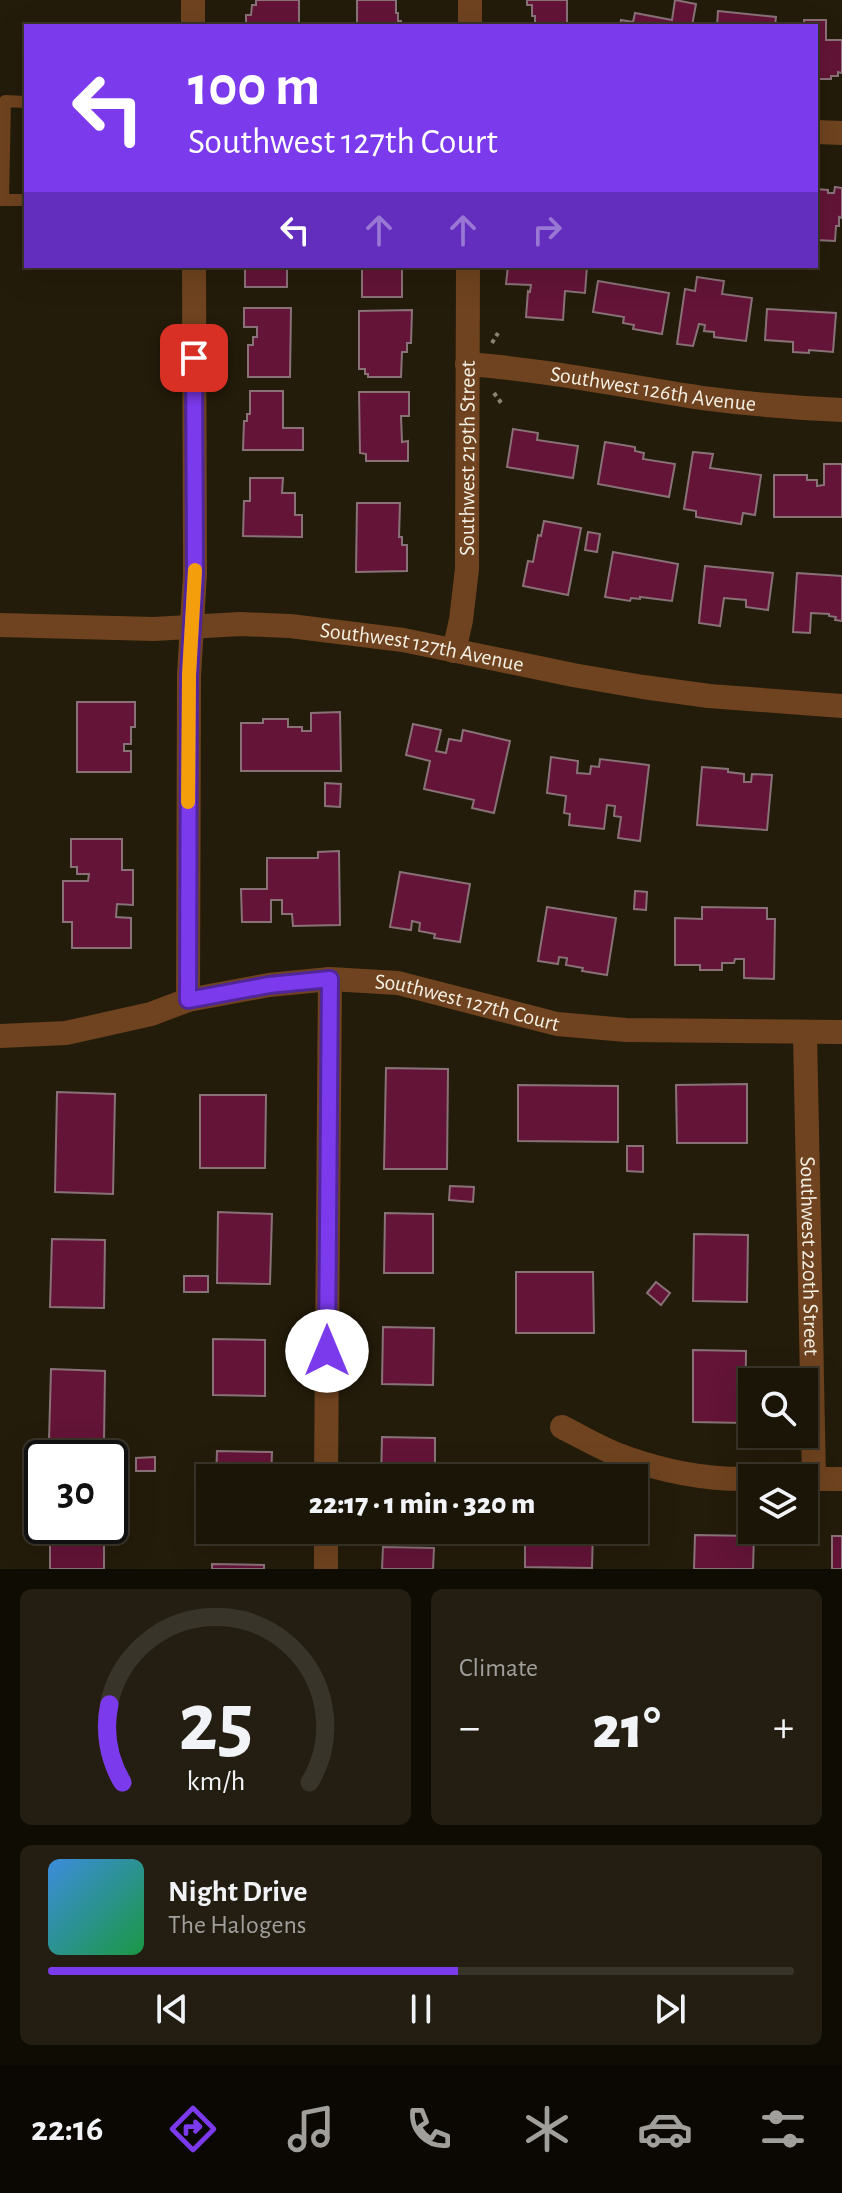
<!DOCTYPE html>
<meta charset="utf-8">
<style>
body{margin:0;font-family:"Alegreya Sans",sans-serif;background:#241e12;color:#f1f3f6;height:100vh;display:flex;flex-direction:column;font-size:30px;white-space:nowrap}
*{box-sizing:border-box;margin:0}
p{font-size:26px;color:#a09f9c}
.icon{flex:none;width:44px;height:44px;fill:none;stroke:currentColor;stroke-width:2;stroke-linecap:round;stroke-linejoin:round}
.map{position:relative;height:1569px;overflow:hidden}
.side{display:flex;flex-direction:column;gap:20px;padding:20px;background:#0f0c04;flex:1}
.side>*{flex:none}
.hud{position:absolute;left:24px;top:24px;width:794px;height:244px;border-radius:0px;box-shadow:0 8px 32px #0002,0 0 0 2px #393429;background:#7c3aed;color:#fff;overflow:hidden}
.tools{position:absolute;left:738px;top:1368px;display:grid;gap:16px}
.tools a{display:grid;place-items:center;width:80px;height:80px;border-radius:0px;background:#1b1508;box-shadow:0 8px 32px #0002,0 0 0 2px #393429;font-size:40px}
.speed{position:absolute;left:24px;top:1440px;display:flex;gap:16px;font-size:40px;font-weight:700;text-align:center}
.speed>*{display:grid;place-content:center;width:104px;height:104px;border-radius:50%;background:#1b1508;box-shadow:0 8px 32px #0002,0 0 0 2px #393429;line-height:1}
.speed .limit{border:4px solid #111;border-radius:12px;background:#fff;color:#111}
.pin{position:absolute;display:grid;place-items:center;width:68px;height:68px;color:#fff;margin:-34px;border-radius:16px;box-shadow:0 4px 12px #0006}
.me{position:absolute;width:88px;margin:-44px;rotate:0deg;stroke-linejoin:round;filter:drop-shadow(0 0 6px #0008)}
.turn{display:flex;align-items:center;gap:28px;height:168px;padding:0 32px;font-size:36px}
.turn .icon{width:104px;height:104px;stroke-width:2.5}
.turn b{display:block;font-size:56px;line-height:68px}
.lanes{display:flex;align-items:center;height:76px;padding:0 32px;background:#0003;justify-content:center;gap:40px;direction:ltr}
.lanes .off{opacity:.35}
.big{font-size:60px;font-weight:800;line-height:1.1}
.side .card{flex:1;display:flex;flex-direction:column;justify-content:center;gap:12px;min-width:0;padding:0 28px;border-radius:12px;background:#241e12}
.side .dial{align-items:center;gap:0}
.dial svg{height:208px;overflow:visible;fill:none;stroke:#393429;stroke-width:7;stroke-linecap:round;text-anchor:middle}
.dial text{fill:#f1f3f6;stroke:none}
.song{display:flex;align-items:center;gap:24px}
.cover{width:96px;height:96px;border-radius:12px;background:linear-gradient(135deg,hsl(210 70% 55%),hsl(140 70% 35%))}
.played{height:8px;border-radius:4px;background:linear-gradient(90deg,#7c3aed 55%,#393429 55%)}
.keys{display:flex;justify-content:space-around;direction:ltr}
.heat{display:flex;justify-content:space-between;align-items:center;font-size:44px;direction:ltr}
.side .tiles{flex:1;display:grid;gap:20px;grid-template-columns:1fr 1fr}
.card:last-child{grid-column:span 2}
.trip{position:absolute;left:196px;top:1464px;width:452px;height:80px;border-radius:0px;background:#1b1508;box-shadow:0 8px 32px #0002,0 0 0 2px #393429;font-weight:800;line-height:80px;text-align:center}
.tabs{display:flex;height:128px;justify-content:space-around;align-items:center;background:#0b0803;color:#a09f9c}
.tabs .icon{width:56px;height:56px}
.tabs .active{color:#7c3aed}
.tabs b{font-size:36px;color:#f1f3f6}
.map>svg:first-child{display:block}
.building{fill:#631437;stroke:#897178;stroke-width:2}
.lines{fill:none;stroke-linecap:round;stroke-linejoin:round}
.path{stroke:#8b8475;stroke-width:4;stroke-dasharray:4 4;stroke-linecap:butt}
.service{stroke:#6f431f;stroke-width:12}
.minor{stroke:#6f431f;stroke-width:24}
.route-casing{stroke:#51269a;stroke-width:20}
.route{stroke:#7c3aed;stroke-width:14}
.slow{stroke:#f59e0b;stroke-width:14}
.labels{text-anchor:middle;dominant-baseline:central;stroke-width:8;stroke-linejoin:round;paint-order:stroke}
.street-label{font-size:22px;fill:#f4efe3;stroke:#1b1303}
</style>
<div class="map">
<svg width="842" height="1569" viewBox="0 0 842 1569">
<rect width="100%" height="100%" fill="#241c0a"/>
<g class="building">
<polygon points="256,0 299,0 299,26 246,26 246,15 251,15 252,5 256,5"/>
<polygon points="357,0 396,0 396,13 398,13 398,21 401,21 401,26 357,26"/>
<polygon points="527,0 567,0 567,26 535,26 535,16 532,16 532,5 527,5"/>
<polygon points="675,0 696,4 692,26 620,26 621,20 633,22 635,13 672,20"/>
<polygon points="718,11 776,17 775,26 717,26"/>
<polygon points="804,20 826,20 826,40 842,40 842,73 838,72 838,76 831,76 831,79 816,79 816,26 804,26"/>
<polygon points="835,187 842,188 842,218 839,217 839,226 836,226 835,241 816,240 816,189 828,190 828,193 834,193"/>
<rect x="245" y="266" width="42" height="21"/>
<rect x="362" y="266" width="40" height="31"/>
<polygon points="508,266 587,266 585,293 565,291 563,320 526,317 528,291 530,292 531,285 506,284"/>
<polygon points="697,277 724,281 722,294 752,298 746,341 714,337 714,332 704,331 705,325 699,324 693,346 677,344 685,289 695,291"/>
<polygon points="598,281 669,293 662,334 633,329 634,325 623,323 624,317 593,312"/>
<polygon points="244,308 291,308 290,377 248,377 248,345 253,345 253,337 257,337 257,327 244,327"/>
<polygon points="767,309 836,313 833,352 809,350 809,353 793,352 793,342 765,340"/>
<polygon points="412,310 411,343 407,343 407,352 402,352 401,377 368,377 368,374 365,374 365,369 359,369 359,311"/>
<polygon points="250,391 283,391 283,428 303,428 303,450 243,450 244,421 247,421 247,414 250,414"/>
<polygon points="359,392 409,392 409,416 401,416 402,442 408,441 408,461 366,461 366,454 360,453"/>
<polygon points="513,429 538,433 537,440 578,446 573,478 507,467"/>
<polygon points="605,442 635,447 635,451 644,453 643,459 675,464 669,497 598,484"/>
<polygon points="693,452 713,454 710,468 761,475 755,515 743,513 741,524 696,517 696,511 684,509"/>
<polygon points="824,464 842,464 842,517 774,517 774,475 807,475 807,480 817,480 817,486 824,485"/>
<polygon points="250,478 283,478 282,493 295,493 295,515 302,515 302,537 243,536 244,501 250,501"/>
<polygon points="357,503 400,503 399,537 402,537 402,545 407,545 407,571 356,572"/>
<polygon points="544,521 581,528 568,595 523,586 528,561 533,562 538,535 541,536"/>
<polygon points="588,532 600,534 597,552 585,550"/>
<polygon points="613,552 678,564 672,601 640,597 640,599 631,598 630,601 605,597"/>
<polygon points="705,566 773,573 768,610 746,607 746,600 724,598 720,626 699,623"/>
<polygon points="797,573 842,576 842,621 835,620 836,617 829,616 829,614 811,613 810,633 793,632"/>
<polygon points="77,702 135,702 135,727 131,727 131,744 124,744 124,751 131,751 131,772 77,772"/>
<polygon points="340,712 341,771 241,771 241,723 263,723 263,719 288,719 288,727 302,727 302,731 311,731 311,713"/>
<polygon points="413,724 441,730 436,751 446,753 449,739 461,741 463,730 510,741 494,813 472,808 474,800 424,789 430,761 406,755"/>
<polygon points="551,757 578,761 577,773 590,774 591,766 599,767 600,759 649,765 640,841 618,838 621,817 614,816 615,806 607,805 604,829 569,825 570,814 564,813 566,796 547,793"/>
<polygon points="702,767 728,769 728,772 744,774 744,782 751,782 752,774 772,775 767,830 697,825"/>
<polygon points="325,783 341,784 340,807 325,806"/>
<polygon points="71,839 122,839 122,870 133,870 133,905 117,904 116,917 131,918 131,948 72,948 72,922 63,922 63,881 88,881 89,874 77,874 77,867 71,867"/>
<polygon points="339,851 340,925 293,926 292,914 282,914 282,900 271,900 271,922 242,922 241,889 267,889 267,858 318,858 318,852"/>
<polygon points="400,872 470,884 460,942 434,938 435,934 419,931 420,923 412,921 411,930 390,927"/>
<polygon points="635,891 647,892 646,910 634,909"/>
<polygon points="547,907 616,918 607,975 582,971 583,968 566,965 567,958 559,957 558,964 538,961"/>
<polygon points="702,907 767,908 767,919 775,919 774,979 744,978 744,959 735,959 734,963 722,963 722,970 700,970 700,965 675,965 675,918 702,919"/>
<polygon points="386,1068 448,1069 447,1169 384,1169"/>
<polygon points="747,1084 747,1143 677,1143 676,1085"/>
<polygon points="518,1085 618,1086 618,1142 518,1141"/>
<polygon points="57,1092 115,1094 113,1194 55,1192"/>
<polygon points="200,1095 266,1095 265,1168 200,1168"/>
<polygon points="627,1146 643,1146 643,1172 627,1171"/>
<polygon points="450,1186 474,1187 473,1202 449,1200"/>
<polygon points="218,1212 272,1214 270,1284 217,1283"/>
<polygon points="385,1213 433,1214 433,1273 384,1273"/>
<polygon points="694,1234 748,1235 747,1302 693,1301"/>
<polygon points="52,1239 105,1240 104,1308 50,1307"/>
<polygon points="516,1272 593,1272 594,1333 516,1333"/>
<rect x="184" y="1276" width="24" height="16"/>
<polygon points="656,1282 670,1293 661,1305 647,1293"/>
<polygon points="383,1327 434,1328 433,1385 382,1384"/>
<polygon points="213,1339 265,1340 265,1396 213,1395"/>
<polygon points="693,1350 746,1351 745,1423 693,1422"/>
<polygon points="51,1369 105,1371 104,1441 49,1440"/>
<polygon points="382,1437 435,1438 435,1478 381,1478"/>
<polygon points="217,1451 272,1452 271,1478 216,1478"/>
<polygon points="155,1457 155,1471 136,1471 136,1458"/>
<rect x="50" y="1526" width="54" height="43"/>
<polygon points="525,1530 593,1530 592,1568 525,1567"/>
<polygon points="695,1535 754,1536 753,1569 694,1569"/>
<rect x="832" y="1536" width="10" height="33"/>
<polygon points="383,1547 434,1548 433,1569 382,1569"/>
<polygon points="212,1564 264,1565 264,1569 212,1569"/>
</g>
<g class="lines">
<g class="path">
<polyline points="492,343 498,333"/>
<polyline points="494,393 502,404"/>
</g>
<g class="service">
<polyline points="0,200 26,200"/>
<polyline points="3,200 5,101 26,102"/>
</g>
<g class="minor">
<polyline points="193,26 193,0"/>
<polyline points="470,26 470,0"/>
<polyline points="816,132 842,133"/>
<path id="s1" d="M467,364c79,6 157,22 235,34 47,6 93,10 140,12"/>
<path id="s2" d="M0,625l154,4 86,-5 50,2 113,14 170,35 70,12 66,9 133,10"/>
<path id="s3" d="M454,651l7,-31 6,-51 1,-303"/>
<polyline points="188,1000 189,675 195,574 194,266"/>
<path id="s4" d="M805,1032l9,447"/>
<path id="s5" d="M0,1036l66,-3 85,-19 37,-14 81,-15 61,-6 68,4 159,41 69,6 216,2"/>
<path d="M562,1427c20,10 41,23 62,30 41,15 84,23 128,22"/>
<polyline points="326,1478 330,979"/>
<polyline points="804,1479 842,1479"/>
<polyline points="326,1569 326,1530"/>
</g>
</g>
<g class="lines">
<g class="route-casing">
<polyline id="route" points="194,358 195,574 189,675 188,1000 269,985 330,979 327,1351"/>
</g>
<use href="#route" class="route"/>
<polyline class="slow" points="188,802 189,675 195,570"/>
</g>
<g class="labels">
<g class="street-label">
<text stroke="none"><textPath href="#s1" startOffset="188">Southwest 126th Avenue</textPath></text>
<text stroke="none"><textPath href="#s3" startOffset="194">Southwest 219th Street</textPath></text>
<text stroke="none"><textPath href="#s2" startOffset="424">Southwest 127th Avenue</textPath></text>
<text stroke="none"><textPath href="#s5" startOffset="476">Southwest 127th Court</textPath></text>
<text stroke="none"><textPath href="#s4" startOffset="224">Southwest 220th Street</textPath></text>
</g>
</g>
</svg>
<div class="tools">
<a><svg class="icon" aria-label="search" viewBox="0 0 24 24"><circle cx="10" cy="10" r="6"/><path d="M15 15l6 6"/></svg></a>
<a><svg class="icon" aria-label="layers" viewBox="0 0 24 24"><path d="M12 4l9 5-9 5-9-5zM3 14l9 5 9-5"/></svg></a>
</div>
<div class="speed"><div class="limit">30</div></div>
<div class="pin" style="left:194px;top:358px;background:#d93025"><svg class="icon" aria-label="arrive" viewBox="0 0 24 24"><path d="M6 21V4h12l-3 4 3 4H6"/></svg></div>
<svg class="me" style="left:327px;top:1351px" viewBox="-20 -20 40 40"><circle r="19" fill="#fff"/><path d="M0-13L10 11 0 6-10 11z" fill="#7c3aed"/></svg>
<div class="trip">22:17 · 1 min · 320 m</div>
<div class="hud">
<div class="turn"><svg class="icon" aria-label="left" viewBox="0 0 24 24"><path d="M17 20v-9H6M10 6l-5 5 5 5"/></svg><div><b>100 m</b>Southwest 127th Court</div></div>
<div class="lanes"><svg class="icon" aria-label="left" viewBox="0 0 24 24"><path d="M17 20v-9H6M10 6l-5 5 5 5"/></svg><svg class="icon off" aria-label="ahead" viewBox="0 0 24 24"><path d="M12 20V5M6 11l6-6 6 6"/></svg><svg class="icon off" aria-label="ahead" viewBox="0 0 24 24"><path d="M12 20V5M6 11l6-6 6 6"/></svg><svg class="icon off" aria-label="right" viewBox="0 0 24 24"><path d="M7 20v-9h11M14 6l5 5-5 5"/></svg></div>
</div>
</div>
<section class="side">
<div class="tiles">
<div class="card dial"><svg viewBox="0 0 100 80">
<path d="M14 69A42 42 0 1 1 86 69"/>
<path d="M14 69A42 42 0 0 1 9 39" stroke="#7c3aed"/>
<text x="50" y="56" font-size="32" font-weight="700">25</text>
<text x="50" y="72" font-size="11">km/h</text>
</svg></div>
<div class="card"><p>Climate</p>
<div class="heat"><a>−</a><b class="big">21°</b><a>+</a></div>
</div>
<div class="card">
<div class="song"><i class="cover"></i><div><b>Night Drive</b><p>The Halogens</p></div></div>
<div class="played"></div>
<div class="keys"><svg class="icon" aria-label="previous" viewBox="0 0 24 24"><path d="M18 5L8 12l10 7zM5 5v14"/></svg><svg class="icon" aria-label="pause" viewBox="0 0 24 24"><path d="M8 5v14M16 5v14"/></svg><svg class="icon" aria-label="next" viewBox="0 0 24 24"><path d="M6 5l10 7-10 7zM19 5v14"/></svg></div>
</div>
</div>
</section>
<nav class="tabs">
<b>22:16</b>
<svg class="icon active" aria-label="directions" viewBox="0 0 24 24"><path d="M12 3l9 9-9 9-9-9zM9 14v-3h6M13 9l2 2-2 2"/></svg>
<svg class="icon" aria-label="music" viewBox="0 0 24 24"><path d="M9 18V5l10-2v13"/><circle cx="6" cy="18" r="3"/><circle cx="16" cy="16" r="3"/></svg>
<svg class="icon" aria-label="phone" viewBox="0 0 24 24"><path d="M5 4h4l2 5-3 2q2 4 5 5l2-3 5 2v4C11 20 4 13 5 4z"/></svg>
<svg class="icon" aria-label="climate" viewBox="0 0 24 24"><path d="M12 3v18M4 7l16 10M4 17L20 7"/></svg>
<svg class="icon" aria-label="car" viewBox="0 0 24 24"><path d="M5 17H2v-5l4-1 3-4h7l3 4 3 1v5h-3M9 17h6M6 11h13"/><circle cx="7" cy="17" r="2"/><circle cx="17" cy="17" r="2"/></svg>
<svg class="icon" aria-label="filters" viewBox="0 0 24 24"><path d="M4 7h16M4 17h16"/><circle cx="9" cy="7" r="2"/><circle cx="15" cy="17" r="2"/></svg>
</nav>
